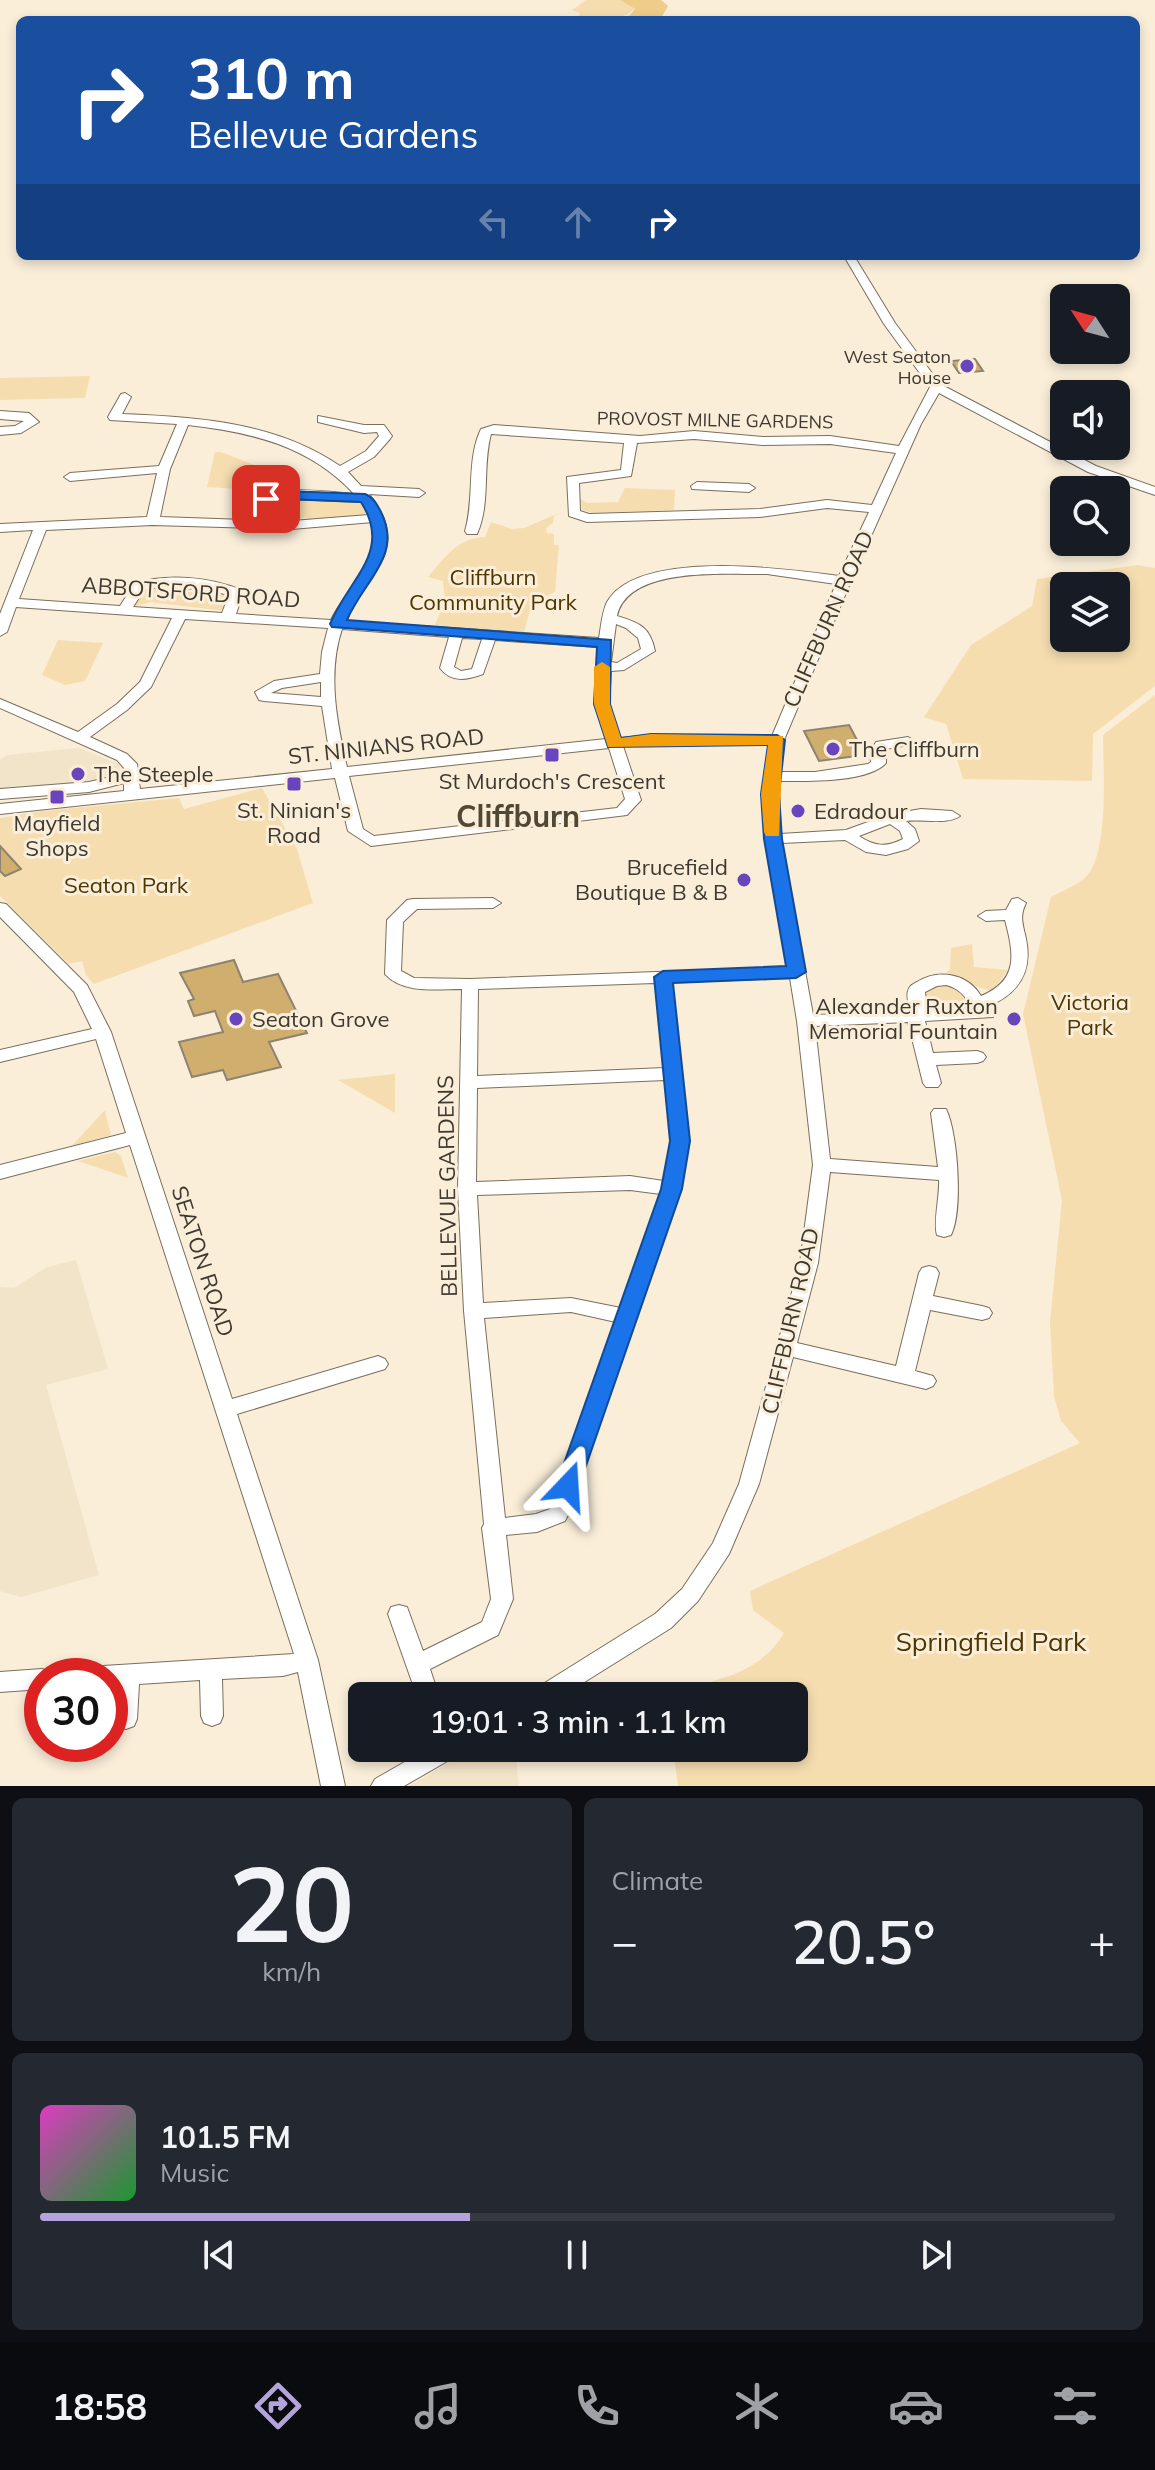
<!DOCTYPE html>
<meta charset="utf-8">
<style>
body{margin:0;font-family:Mulish,sans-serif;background:#242831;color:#f1f3f6;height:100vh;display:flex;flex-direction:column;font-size:30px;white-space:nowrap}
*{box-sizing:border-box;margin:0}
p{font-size:26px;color:#9ea1a6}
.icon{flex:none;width:44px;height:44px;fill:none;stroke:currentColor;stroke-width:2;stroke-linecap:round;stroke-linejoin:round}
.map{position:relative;height:1786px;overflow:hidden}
.panel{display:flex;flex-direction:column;gap:12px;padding:12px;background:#0d0f14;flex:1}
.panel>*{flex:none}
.top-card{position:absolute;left:16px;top:16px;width:1124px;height:244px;border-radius:12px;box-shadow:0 4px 12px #0003;background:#1a4fa0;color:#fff;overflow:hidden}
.needle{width:52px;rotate:306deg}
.buttons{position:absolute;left:1050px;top:284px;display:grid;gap:16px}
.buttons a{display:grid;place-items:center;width:80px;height:80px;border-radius:12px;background:#171b24;box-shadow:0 4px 12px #0003;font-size:40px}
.speed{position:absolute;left:24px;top:1658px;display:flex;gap:16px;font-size:40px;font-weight:700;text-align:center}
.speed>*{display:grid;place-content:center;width:104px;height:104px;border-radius:50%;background:#171b24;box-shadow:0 4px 12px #0003;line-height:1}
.speed .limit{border:12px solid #d22;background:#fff;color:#111}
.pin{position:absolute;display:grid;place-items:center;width:68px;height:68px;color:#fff;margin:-34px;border-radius:16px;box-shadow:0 4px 12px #0006}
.me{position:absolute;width:88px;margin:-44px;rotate:20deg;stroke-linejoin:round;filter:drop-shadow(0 0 6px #0008)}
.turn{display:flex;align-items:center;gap:28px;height:168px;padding:0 40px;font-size:36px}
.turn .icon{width:104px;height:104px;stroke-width:2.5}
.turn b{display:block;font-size:56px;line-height:68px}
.lanes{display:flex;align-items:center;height:76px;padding:0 40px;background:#0003;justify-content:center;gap:40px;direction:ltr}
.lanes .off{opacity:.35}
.big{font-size:60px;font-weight:600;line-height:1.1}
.panel .card{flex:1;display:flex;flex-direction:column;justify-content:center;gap:12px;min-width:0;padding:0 28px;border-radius:12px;background:#242831}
.panel .dial{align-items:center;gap:0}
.dial b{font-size:104px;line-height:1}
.song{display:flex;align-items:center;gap:24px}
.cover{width:96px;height:96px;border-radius:12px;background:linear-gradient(135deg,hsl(310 70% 55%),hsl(130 70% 35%))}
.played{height:8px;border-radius:4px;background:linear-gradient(90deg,#b4a4dc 40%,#363941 40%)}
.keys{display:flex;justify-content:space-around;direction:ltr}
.heat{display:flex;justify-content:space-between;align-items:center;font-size:44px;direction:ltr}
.panel .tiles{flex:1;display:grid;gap:12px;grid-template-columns:1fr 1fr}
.card:last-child{grid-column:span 2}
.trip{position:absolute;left:348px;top:1682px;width:460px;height:80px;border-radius:12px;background:#171b24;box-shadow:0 4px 12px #0003;font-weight:600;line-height:80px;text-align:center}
.menu{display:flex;height:128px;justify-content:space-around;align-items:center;background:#090b0e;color:#9ea1a6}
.menu .icon{width:56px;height:56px}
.menu .on{color:#b4a4dc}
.menu b{font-size:36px;color:#f1f3f6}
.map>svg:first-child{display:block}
.built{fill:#f2e4c8}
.green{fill:#f5ddb0;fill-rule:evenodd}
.water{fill:#efcc8a}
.building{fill:#d0ae6d;stroke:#8d8370;stroke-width:2}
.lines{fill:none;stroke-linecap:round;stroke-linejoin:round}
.minor-casing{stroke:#796f5c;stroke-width:2}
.minor{fill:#fff;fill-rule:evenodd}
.route{fill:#1a73e8;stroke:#114b97;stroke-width:2}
.slow{fill:#f59e0b}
.poi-dot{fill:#6944bd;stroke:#faeed9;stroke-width:3}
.labels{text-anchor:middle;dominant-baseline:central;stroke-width:6;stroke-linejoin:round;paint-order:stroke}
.far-poi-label{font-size:18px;fill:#3d3830;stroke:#faeed9;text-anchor:end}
.far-street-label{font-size:18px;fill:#3d3830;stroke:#faeed9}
.park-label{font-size:22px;fill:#4d3600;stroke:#faeed9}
.street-label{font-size:22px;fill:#3d3830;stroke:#faeed9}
.poi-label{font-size:22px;fill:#3d3830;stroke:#faeed9;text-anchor:start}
.near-park-label{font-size:26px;fill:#4d3600;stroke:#faeed9}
.district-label{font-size:30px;font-weight:bold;fill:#504735;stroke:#faeed9}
</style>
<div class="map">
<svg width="1155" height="1786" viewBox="0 0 1155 1786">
<rect width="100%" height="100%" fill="#faeed9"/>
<g class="built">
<polygon points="79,748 119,764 123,784 0,798 0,760 7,755"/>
<polygon points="76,1260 108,1369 46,1385 99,1575 21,1597 0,1591 0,1287 14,1288 47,1267"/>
<polygon points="474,1748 515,1748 519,1786 409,1786"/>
</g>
<g class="green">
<polygon points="586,0 620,0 635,9 618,20 577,20 580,13 572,10"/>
<polygon points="90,376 85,398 0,400 0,378"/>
<polygon points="215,452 221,452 281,475 259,476 253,490 207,487"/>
<polygon points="625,488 675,490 674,510 593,513 582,510 580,499 587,503 618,502"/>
<polygon points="277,498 355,502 363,504 368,511 363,516 309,521 306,517 280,522 258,520 258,507"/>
<path d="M564,511l-10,5 -1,7 -7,5 1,5 7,1v11h5l-4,47 -23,11 -8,29 -90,-5 11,-26 -2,-20 -15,-4c17,-20 31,-40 57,-40l6,-15 21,7 12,-1z"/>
<path d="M1138,565l17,3v118l-62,48 -1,47 -129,-2 -17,-55 -22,-7 47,-72 61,-39 5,-27zM1116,586v52h-52v-52z"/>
<polygon points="153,585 163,591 212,593 220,590 229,596 225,611 150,602 133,607 134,595"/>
<polygon points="58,640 103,643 85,681 65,685 42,675"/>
<path d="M1155,695v1091h-477l-5,-38h121v-52h-127v-5c42,-8 93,-16 117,-58l-31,-23 -3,-19 330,-148 -19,-22 -7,-25 -4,-74 12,-122 -39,-186 28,-117c10,-6 25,-11 34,-19 25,-24 18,-110 18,-143z"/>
<polygon points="262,788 297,849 313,903 94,984 86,975 82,961 69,964 0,896 0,818 42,811 179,798 184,809"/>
<path d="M972,944l2,23 34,3 -15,20c-9,2 -33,-12 -48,-15l5,-6 1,-21z"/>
<polygon points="953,985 971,1000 966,1008 924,1006 919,994 930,986"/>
<polygon points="395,1074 395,1113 338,1080"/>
<polygon points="105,1111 111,1135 72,1146 104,1111"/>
<polygon points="115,1152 121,1156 128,1178 78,1161"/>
</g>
<polygon class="water" points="620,0 661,0 668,6 660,20 618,20 630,15 635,9"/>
<g class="building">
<polygon points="975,359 983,371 959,373 951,361"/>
<polygon points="849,725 857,740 849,741 857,756 819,761 804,731"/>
<polygon points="0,846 21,869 5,876 0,871"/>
<polygon points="234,960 243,982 278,974 307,1033 269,1042 281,1067 227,1080 223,1070 192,1077 179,1042 223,1032 215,1011 194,1016 188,1001 194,999 180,973"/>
</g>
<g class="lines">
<g class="minor-casing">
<g id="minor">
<path d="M844,256h10l41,67 45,61 156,82 59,21v8l-67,-23 -149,-79 -18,31 -70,157 -67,159 -4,32h35l53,-8 3,-2 -1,-10 6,-10 32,-5 7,4 -2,3 -27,5v14c-18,20 -80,18 -107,18l1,53 66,-4 41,-15 34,-6 31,2 8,5c-12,9 -38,3 -54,5l9,8 4,12 -11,8 -22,6 -20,-3 -21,-12 -63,3 31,172 97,-4c-1,-6 -4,-15 -2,-20 1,-5 5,-7 9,-9 22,-14 51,-8 64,14 38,-16 33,-42 24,-76l-19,1 -8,-5 8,-5 20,-1 6,-11 6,-1 8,5c-7,14 -3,21 0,36 7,34 -8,55 -39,68l6,2 2,4 -2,4 -68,4 8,32 44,-2 6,2 3,4 -3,4 -6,2 -41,2 5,18 -3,4h-12l-3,-4 -15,-61 -93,4 15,133 108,8 -7,-54 3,-4h12c12,24 17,102 5,126l-7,2 -7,-2c-4,-12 3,-40 2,-55l-109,-8 -12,91 -21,80 99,23 23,-93 3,-5 7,-2 7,2 3,5 -6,23 49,10 7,2 3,5 -3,5 -7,2 -52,-10 -15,61 18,5 3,5 -3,5 -7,3 -133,-32 -34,127 -30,70 -31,47 -27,27 -109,68h-30l3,-7 120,-75 27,-25 31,-46 26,-59 61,-221 13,-98 -16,-144 -7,-43 -118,4 17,159 -8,48 -113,326 -3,6 -28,11 -31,3 7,64 -15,36 -68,34 9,27h-22l-29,-82 3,-7 8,-2 8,2 16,44 59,-29 9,-23 -9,-71 2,-4 -20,-213 -6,-122 4,-200c-26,0 -59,5 -77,-15l2,-54 20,-20 6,-1 80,-1 8,5 -8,5 -76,1 -14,13 -2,49 13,7 56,1 318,-12 -23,-128 -3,-45 7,-50 -118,-1 -28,3 18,54 -14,15 -256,31 -23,-15 -13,-53 -335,36v-10l124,-13v-8l-35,9 -89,7v-10l89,-7 35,-8v-6l-7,-8 -117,-52v-9l78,33 39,-28 23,-22 32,-64 -156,-11 -9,25 -7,4v-22l33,-84 -33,2v-8l147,-7 10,-44 -87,8 -6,-4 6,-4 89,-7 18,-42 -67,-4 -2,-3 13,-23 4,-1 6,4 -9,17c76,3 154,8 218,52l26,-15 13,-15 -2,-4 -13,1 -46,-11v-6l46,9h20l8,11 -2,3 -16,18 -26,15 13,14 58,3 6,4 -6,4 -50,-3c45,58 -3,77 -24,127l254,17c2,-11 3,-26 8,-36 31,-54 181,-33 232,-26l30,-64 -42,-4 -67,9 -173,5 -18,-6 -2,-39 54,-7 3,-27 -133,-9c-9,33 0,69 -14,100h-10l-2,-3c10,-33 1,-71 16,-102l13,-4 146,11 54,-5 69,6 67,-1 69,10 31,-59 -46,-63zM188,425c63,7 122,21 166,69 -24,-2 -84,-11 -102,8 -5,5 -6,12 -7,18l-85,-3 10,-48zM694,439l69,6 67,-1 66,9 -24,52 -45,-5 -67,9 -171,5 -9,-3 -1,-28 52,-7 6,-33zM291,499l70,3 8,13 -77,6 -34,-1c5,-20 14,-19 33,-21zM373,522c11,39 -27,66 -42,98l-95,-6 7,-21 -2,-3c-31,-13 -75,-17 -107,-6l-14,22 -101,-7 27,-69 107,-5 139,4zM767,574l69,10 -64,152 -121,-1 -31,3 -11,-34 2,-33 13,-1 31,-19c-5,-24 -15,-28 -38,-35 11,-51 111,-41 150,-42zM158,587l45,2 26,6 -7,18 -89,-6 11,-17zM185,619l143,9 -6,24 -2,22 -46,7 -19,11 4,8 5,1 58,5 10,63 -192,20 -3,-25 -10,-10 -37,-17 37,-27 24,-23zM616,624l10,4 12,10 3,11 -24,14 -6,-1zM342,629l107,8 -9,31c11,15 27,12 43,6l12,-34 103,7 -3,57 11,35 -259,28c-10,-44 -20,-93 -5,-138zM462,638l20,1 -10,30 -11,2 -7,-4zM321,682v15l-50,-4 11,-5zM609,748l16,51 -8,9 -243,28 -11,-7 -14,-53zM890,824l10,7 3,8c-17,9 -29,7 -44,-3zM655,983l9,85 -187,8 1,-87zM946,985c12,3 21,11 24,23l-43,2 -2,-18 12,-6zM665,1080l6,61 -7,40 -34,-5 -154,6 1,-94zM630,1190l31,4 -40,114 -50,-10 -88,5 -6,-108zM571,1312l45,10 -66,187 -14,5 -31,4 -21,-200z"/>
<polygon points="0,411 29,413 39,422 21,433 0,435 0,427 15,426 24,421 0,419"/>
<polygon points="697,482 749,484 755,488 749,492 692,489 691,486"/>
<polygon points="0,903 6,904 87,985 111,1032 232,1399 378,1356 385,1359 388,1364 385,1369 237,1414 318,1660 345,1786 321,1786 298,1672 283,1676 222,1679 223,1716 220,1723 212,1726 204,1723 201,1716 200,1680 139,1684 137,1719 134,1726 126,1729 118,1726 115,1719 117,1685 110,1685 110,1676 92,1676 95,1669 103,1666 294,1654 130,1145 0,1179 0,1165 126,1133 96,1039 0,1062 0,1050 92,1029 74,992 0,917"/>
<polygon points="42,1669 50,1672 52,1676 42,1676 42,1689 0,1692 0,1672"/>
<polygon points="429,1748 461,1748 458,1755 404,1786 371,1786 375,1779"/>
</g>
</g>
<use href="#minor" class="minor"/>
</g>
<path class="route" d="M285,491l80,3c8,3 12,10 16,18 22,44 -17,68 -34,108l264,20 -1,64 11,34 30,-4 126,1 8,5 -6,54 3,45 24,133 -10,6 -123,5 17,158 -8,48 -103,297 -3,7 -8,3 -9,-3 -3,-7 105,-297 9,-48 -16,-164 9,-6 123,-5 -22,-127 -3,-45 7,-49 -160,2 -14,-43 3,-57 -265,-20 -2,-3c19,-46 63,-72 31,-122l-76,-3 -19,4 -7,-4z"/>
<polygon class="slow" points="602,662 610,667 610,704 621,738 651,734 783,736 779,836 766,836 764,832 761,794 768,745 608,747 594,704 594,667"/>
<g class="poi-dot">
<circle cx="967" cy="366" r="8"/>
<circle cx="833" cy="749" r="8"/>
<rect x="544" y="747" width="16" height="16" rx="4"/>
<circle cx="78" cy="774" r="8"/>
<rect x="286" y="776" width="16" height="16" rx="4"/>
<rect x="49" y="789" width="16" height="16" rx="4"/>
<circle cx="798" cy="811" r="8"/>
<circle cx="744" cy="880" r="8"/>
<circle cx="236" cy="1019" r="8"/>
<circle cx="1014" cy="1019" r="8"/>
</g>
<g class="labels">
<g class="far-poi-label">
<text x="951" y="356">West Seaton<tspan x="951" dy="21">House</tspan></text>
</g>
<g class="far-street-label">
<text transform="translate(715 420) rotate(1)">PROVOST MILNE GARDENS</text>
</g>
<g class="park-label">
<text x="493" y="577">Cliffburn<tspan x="493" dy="25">Community Park</tspan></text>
<text x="126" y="885">Seaton Park</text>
<text x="1090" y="1002">Victoria<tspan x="1090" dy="25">Park</tspan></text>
</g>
<g class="street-label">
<text transform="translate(191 592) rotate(4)">ABBOTSFORD ROAD</text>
<text transform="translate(828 619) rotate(-66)">CLIFFBURN ROAD</text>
<text transform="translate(386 746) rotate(-6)">ST. NINIANS ROAD</text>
<text transform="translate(447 1186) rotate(-91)">BELLEVUE GARDENS</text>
<text transform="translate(203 1261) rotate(72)">SEATON ROAD</text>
<text transform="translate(790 1321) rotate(-77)">CLIFFBURN ROAD</text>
</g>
<g class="poi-label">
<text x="849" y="749">The Cliffburn</text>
<text x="94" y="774">The Steeple</text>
<text x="552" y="781" text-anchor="middle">St Murdoch's Crescent</text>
<text x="294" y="810" text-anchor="middle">St. Ninian's<tspan x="294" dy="25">Road</tspan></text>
<text x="814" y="811">Edradour</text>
<text x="57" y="823" text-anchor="middle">Mayfield<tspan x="57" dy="25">Shops</tspan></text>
<text x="728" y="867" text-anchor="end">Brucefield<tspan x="728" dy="25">Boutique B &amp; B</tspan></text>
<text x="998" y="1006" text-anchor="end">Alexander Ruxton<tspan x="998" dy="25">Memorial Fountain</tspan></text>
<text x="252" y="1019">Seaton Grove</text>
</g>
<g class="near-park-label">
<text x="991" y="1641">Springfield Park</text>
</g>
<g class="district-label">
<text x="518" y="816">Cliffburn</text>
</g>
</g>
</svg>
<div class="buttons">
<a><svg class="needle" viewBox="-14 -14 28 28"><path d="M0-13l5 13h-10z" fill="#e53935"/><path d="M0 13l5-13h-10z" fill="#9ea1a6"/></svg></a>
<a><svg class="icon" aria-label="sound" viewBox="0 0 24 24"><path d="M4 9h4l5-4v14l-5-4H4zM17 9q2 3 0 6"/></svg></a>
<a><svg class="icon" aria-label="search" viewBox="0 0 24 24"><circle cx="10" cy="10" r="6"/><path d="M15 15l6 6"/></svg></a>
<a><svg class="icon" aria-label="layers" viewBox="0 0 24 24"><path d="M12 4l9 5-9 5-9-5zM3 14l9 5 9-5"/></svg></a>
</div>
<div class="speed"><div class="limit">30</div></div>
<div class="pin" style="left:266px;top:499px;background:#d93025"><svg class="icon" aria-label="arrive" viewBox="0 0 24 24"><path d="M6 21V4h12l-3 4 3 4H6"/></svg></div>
<svg class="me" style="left:568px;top:1486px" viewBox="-20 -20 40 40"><path d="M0-17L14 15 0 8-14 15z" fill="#1a73e8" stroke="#fff" stroke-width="4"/></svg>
<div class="trip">19:01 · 3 min · 1.1 km</div>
<div class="top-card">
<div class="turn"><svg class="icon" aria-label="right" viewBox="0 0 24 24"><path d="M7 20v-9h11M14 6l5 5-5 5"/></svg><div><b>310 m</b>Bellevue Gardens</div></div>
<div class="lanes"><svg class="icon off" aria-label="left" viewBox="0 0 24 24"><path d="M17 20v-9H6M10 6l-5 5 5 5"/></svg><svg class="icon off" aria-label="ahead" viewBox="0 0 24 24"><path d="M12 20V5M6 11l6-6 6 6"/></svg><svg class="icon" aria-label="right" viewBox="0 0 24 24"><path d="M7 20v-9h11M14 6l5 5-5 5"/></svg></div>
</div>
</div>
<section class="panel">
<div class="tiles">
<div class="card dial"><b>20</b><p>km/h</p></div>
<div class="card"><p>Climate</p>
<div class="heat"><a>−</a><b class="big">20.5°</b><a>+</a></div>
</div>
<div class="card">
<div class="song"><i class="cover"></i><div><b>101.5 FM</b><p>Music</p></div></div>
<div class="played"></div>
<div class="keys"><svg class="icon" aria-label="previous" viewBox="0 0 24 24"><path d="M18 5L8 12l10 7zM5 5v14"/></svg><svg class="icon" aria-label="pause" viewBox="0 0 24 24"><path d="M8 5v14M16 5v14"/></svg><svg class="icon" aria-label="next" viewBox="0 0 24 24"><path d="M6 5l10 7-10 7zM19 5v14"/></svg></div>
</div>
</div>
</section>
<nav class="menu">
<b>18:58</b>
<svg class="icon on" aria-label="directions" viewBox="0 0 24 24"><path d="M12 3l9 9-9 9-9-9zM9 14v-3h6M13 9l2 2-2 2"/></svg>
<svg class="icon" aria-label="music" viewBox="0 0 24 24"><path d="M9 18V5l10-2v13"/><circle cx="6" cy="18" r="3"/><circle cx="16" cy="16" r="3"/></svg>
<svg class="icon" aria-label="phone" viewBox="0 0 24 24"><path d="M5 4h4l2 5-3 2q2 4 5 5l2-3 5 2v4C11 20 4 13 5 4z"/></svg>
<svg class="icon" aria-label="climate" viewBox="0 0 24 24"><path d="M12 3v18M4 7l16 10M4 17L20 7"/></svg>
<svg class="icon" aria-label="car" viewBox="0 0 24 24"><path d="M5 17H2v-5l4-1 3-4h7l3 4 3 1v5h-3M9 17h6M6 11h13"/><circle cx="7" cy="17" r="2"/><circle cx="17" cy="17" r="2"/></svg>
<svg class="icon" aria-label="filters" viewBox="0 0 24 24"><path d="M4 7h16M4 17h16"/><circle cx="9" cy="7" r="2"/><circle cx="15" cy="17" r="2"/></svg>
</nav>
